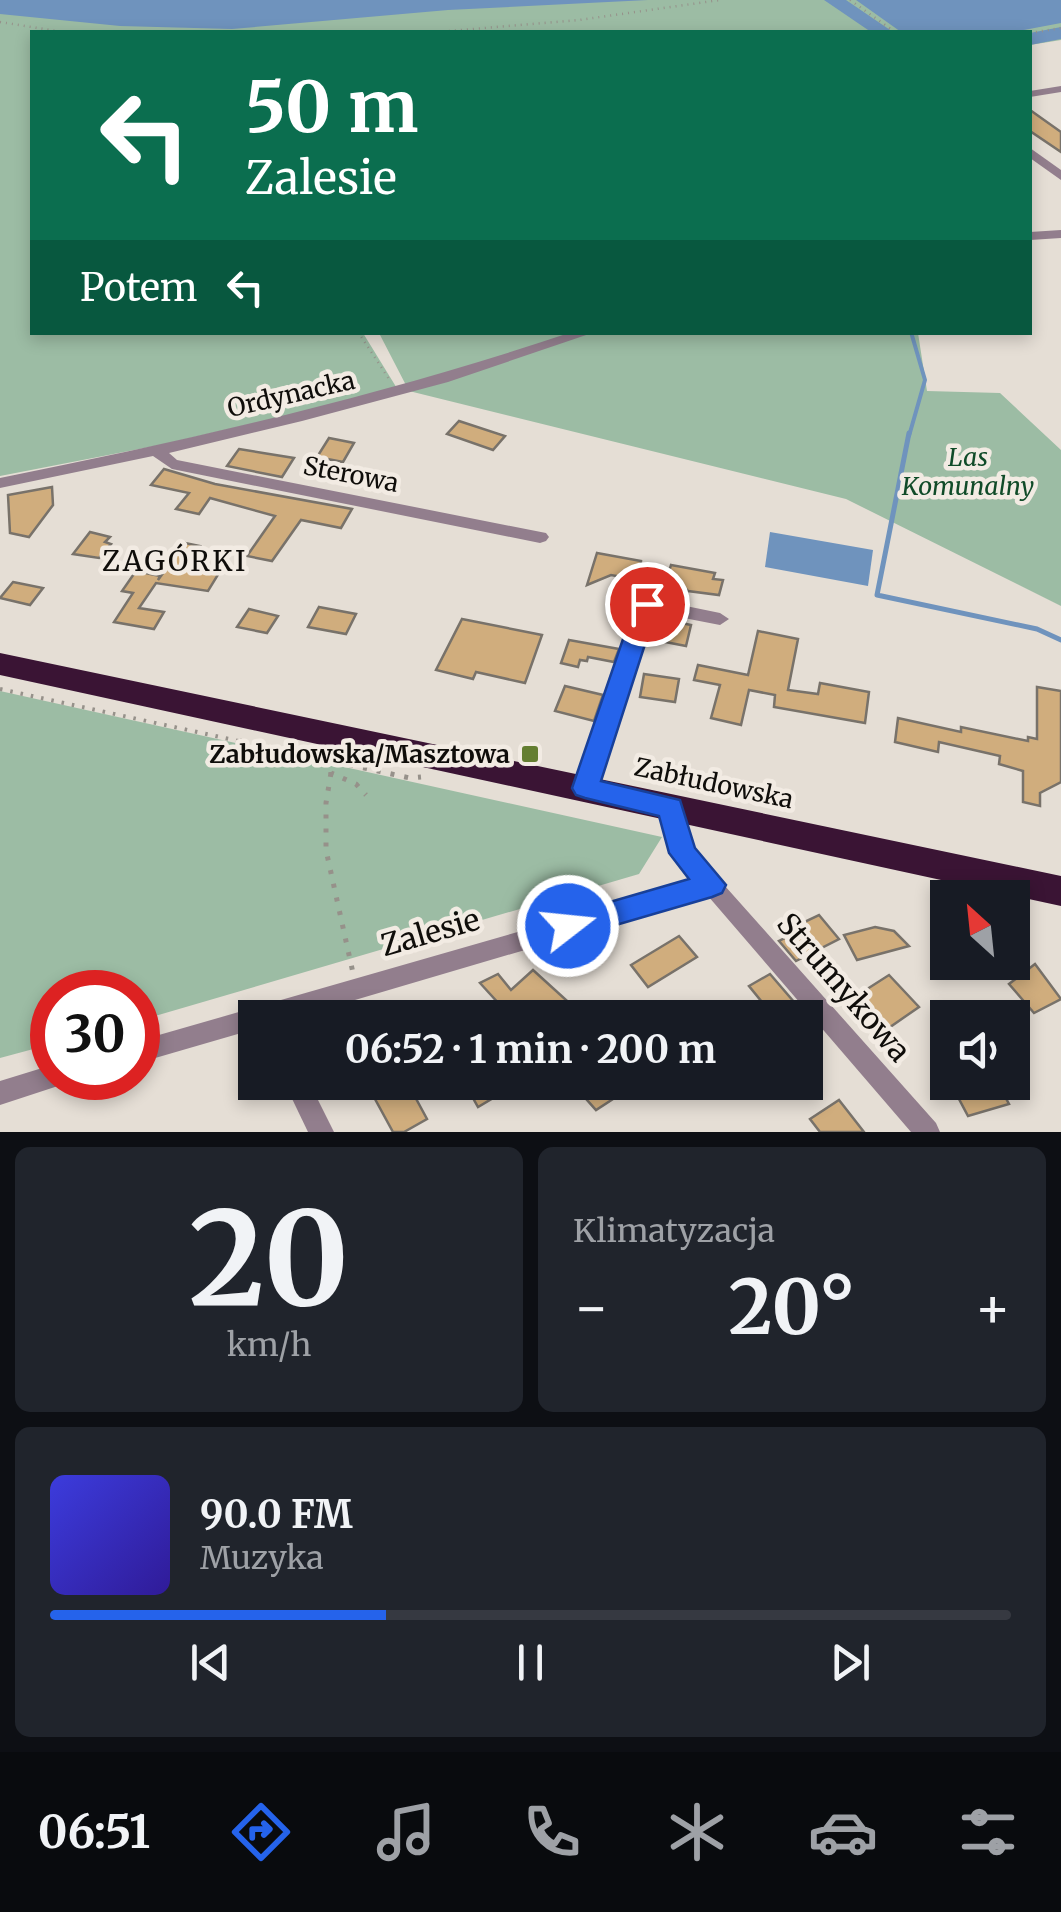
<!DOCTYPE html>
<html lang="pl">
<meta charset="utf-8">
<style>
body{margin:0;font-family:Merriweather,serif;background:#20242c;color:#f1f3f6;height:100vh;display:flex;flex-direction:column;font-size:38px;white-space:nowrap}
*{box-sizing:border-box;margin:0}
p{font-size:32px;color:#9ea1a6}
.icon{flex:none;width:55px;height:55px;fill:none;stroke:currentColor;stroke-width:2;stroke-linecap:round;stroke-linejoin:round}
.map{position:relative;height:1132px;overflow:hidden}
.drawer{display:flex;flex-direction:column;gap:15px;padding:15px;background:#0d0f14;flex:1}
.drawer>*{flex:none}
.hud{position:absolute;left:30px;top:30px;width:1002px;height:305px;border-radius:0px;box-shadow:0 5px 15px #0003;background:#0b6e4f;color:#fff;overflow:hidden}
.needle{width:65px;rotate:333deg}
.fabs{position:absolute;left:930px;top:880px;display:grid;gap:20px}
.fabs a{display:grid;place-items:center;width:100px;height:100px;border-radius:0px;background:#171b24;box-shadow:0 5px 15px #0003;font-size:50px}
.speed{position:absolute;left:30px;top:970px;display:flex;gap:20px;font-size:50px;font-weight:700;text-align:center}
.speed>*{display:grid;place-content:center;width:130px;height:130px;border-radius:50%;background:#171b24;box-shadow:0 5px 15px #0003;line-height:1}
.speed .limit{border:15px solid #d22;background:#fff;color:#111}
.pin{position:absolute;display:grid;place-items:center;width:85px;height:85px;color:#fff;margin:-42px;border:5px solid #fff;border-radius:50%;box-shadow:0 2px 10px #0007}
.me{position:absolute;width:110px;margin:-55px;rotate:74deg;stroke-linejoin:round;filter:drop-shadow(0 0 8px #0008)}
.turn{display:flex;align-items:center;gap:35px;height:210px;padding:0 50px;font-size:45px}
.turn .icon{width:130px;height:130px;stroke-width:2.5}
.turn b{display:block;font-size:70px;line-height:85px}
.then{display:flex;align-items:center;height:95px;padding:0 50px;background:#0003;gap:20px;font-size:38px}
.big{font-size:75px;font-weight:700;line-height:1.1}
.drawer .card{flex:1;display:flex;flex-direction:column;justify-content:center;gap:15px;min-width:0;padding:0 35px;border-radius:15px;background:#20242c}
.drawer .dial{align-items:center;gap:0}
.dial b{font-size:130px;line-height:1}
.song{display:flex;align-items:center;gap:30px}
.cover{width:120px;height:120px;border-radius:15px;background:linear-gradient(135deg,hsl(240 70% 55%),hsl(250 70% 35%))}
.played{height:10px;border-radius:5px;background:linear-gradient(90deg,#2563eb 35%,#363941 35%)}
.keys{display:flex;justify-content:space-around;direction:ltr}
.heat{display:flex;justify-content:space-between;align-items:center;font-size:55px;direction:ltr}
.drawer .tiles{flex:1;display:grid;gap:15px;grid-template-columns:1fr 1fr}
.card:last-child{grid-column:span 2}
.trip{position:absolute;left:238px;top:1000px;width:585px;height:100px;border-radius:0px;background:#171b24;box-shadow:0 5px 15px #0003;font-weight:700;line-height:100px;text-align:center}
.tabs{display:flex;height:160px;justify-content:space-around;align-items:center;background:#090b0e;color:#9ea1a6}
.tabs .icon{width:70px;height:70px}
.tabs .current{color:#2563eb}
.tabs b{font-size:45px;color:#f1f3f6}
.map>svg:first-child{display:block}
.green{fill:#9cbca4}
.water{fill:#6f93bd}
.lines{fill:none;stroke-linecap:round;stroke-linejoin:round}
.stream-far1{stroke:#6f93bd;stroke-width:4}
.stream{stroke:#6f93bd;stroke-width:5}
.river{fill:#6f93bd;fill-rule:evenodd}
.building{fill:#d0ad7d;stroke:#78726a;stroke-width:2.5}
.path-far2{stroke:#96918a;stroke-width:2.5;stroke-dasharray:1 5;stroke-linecap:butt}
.path-far1{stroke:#96918a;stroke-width:4;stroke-dasharray:2.5 8;stroke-linecap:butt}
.path{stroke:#96918a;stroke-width:5;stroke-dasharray:4 10;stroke-linecap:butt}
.minor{fill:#927e8d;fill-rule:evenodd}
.highway{fill:#3a1434;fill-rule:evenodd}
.route{fill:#2563eb;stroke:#184099;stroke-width:2.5}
.poi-dot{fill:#647e31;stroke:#f2ebe3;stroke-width:4}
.labels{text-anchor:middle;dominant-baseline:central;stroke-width:9;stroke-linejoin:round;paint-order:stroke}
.street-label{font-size:25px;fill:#0f0d0a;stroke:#f2ebe3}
.park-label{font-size:25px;font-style:italic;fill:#104b28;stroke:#f2ebe3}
.poi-label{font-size:25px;font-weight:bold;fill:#0f0d0a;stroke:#f2ebe3;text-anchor:end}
.neighbourhood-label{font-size:28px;letter-spacing:2.5px;fill:#0f0d0a;stroke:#f2ebe3}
.near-street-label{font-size:30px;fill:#0f0d0a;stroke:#f2ebe3}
</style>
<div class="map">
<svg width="1061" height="1132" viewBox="0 0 1061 1132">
<rect width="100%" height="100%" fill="#e5ded5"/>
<g class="green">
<polygon points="0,0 1061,0 1061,40 1030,45 1030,32 32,32 32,332 363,333 398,390 160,445 0,476"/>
<polygon points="379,333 918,333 927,391 1000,393 1061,450 1061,606 846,499 409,391"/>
<polygon points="0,691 662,837 639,874 138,1021 138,992 52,992 52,1044 0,1058"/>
</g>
<g class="water">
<polygon points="0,0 648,0 448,10 232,29 120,26 0,14"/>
<polygon points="856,0 1061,0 1061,23 1014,32 901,32"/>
<polygon points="770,532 873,550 868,586 765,567"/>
</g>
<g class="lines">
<polyline class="stream-far1" points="909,436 925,380 911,332"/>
<polyline class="stream" points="909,433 877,595 1037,629 1061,640"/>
<g class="river">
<polygon points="824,0 846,0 893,32 871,32"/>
<polygon points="1061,27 1061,39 1030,45 1030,33"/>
</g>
</g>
<g class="building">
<polygon points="1030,110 1061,132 1061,152 1030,131"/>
<polygon points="459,421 505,436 493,450 447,434"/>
<polygon points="329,438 354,443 343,462 317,457"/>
<polygon points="239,449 263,453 294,458 282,477 227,466"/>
<polygon points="164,469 215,484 352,509 341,528 301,520 272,561 247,556 275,516 210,498 199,514 176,509 189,493 151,485"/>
<polygon points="52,487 53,505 29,537 10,533 8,495"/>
<polygon points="90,532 110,537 105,542 111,544 99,558 73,554"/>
<polygon points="185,543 200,546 185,568 219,573 208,591 156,583 139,608 164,612 154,629 114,622 133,593 122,591 136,571 160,576 158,580"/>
<polygon points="597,553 641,561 639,580 611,575 587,585"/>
<polygon points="671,565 715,573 713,579 723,580 719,595 688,591 681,584 666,581"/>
<polygon points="13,582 43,588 30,605 0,598"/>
<polygon points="319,607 356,614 346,634 308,627"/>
<polygon points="249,609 278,616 267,633 237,627"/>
<polygon points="462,619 542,635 525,683 476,672 473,679 436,670"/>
<polygon points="661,619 691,625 686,646 655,640"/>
<polygon points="758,631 798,639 788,690 818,694 820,683 869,692 865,723 774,707 775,695 749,690 741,725 711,718 720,685 694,680 698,665 748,675"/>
<polygon points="569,640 619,649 614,662 588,657 587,661 580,660 578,667 561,663"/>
<polygon points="644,674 679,679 675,702 640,697"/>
<polygon points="565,686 603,695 594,721 555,711"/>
<polygon points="1037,687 1061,691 1061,782 1040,793 1040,806 1023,802 1023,771 999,764 1000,756 939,742 938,752 895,742 898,718 961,732 961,727 1028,741 1028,737 1037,739"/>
<polygon points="819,915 839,939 796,961 779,941 801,930 798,925"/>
<polygon points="875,927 894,931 909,946 857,960 844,935"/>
<polygon points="679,936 697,957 648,987 631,965"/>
<polygon points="1035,964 1061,999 1034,1013 1009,984"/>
<polygon points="533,970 576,1009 567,1018 512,1018 480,983 498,974 511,990"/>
<polygon points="770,974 819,1031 805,1040 805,1018 775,1018 749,986"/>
<polygon points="889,975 919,1007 880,1034 850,1000"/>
<polygon points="407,1082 427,1119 404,1132 393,1132 375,1099"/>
<polygon points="464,1082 520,1082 478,1107"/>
<polygon points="571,1082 598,1082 613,1099 596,1110"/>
<polygon points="950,1082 997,1082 1009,1104 968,1116"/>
<polygon points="839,1100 864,1132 820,1132 810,1119"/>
</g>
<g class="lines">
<g class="path-far2">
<polyline points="850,0 895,32"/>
<polyline points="0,22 63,32"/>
<polyline points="437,32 579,20 720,0"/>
<polyline points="1030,33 1061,28"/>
<polyline points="358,332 389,379"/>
</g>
<polyline class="path-far1" points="0,689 252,744"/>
<g class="path">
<polyline points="240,741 410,778 421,777"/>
<polyline points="329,758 331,773 356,784 366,795"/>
<polyline points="331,773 326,803 326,850 353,973"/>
</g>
<g class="minor">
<polygon points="1061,86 1061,92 1030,97 1030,91"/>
<polygon points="1030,148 1061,170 1061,180 1030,158"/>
<polygon points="1061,230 1061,238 1030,240 1030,232"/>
<path d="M572,332h23l-147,50 -146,39 -133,32 8,7 369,73 3,4 -3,4 -6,2 -368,-74 -19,-13 -153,32v-10c194,-39 385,-83 572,-146z"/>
<polygon points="647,598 720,613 729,619 720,625 653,612 595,788 592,794 585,796 578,794 575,788 638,604"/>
<polygon points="670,800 677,802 680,808 692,849 936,1123 940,1132 911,1132 708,896 294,1018 255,1018 255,1029 138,1063 138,1041 695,881 672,853 660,808 663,802"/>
<polygon points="52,1065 52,1078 64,1078 61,1085 0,1105 0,1081"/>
<polygon points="284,1082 309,1082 334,1132 308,1132"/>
</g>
<polygon class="highway" points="0,653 1061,876 1061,906 0,675"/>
</g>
<polygon class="route" points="647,596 658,604 601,781 680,800 695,848 726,885 722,893 712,897 568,939 558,935 553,926 558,917 689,879 669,853 659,816 585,798 576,795 572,788 635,604"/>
<rect class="poi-dot" x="520" y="744" width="20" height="20" rx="5"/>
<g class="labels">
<g class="street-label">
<text transform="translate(291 394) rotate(-13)">Ordynacka</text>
<text transform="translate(351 474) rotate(11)">Sterowa</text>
<text transform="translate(714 783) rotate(12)">Zabłudowska</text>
</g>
<g class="park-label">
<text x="968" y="457">Las<tspan x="968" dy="29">Komunalny</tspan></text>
</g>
<g class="poi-label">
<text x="510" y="754">Zabłudowska/Masztowa</text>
</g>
<g class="neighbourhood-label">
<text x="175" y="561">ZAGÓRKI</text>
</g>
<g class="near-street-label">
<text transform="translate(430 932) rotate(-16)">Zalesie</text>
<text transform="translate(844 987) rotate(49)">Strumykowa</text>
</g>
</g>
</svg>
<div class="fabs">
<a><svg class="needle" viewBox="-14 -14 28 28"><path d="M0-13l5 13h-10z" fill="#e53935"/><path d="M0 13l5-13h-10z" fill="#9ea1a6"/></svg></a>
<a><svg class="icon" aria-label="sound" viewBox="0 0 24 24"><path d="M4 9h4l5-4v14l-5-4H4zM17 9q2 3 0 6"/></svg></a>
</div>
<div class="speed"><div class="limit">30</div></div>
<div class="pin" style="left:647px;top:604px;background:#d93025"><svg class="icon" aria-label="arrive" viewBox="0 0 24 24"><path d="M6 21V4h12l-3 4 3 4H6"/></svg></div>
<svg class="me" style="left:568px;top:926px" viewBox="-20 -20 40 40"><circle r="17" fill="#2563eb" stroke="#fff" stroke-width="3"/><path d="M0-11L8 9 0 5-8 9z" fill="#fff"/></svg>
<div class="trip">06:52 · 1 min · 200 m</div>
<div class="hud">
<div class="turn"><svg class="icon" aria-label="left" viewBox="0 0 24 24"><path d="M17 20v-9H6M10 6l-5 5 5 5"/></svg><div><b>50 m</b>Zalesie</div></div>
<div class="then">Potem<svg class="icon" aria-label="left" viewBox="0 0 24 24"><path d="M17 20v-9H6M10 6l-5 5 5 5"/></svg></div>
</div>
</div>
<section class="drawer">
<div class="tiles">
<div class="card dial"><b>20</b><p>km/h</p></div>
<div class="card"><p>Klimatyzacja</p>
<div class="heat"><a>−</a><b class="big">20°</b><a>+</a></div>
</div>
<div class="card">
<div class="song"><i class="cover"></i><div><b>90.0 FM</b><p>Muzyka</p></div></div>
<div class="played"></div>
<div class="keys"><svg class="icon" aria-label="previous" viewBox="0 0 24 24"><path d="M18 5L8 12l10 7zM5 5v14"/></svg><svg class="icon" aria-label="pause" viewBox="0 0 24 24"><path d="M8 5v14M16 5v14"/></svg><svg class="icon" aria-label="next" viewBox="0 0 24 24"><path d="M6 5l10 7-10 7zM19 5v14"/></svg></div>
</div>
</div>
</section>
<nav class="tabs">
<b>06:51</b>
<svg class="icon current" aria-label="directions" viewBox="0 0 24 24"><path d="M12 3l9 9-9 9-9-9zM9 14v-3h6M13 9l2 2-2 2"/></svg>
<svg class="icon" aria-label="music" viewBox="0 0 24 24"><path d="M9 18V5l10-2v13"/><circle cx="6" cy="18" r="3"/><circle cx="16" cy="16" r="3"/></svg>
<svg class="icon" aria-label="phone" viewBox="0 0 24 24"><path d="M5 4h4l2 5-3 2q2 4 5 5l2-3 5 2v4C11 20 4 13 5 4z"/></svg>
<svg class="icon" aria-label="climate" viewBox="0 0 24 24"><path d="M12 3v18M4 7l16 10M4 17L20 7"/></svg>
<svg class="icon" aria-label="car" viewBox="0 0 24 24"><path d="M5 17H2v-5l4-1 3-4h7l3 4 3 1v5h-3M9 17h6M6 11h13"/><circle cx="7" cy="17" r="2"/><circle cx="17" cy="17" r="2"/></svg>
<svg class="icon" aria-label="filters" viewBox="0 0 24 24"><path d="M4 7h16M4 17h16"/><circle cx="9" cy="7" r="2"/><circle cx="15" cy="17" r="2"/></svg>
</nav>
